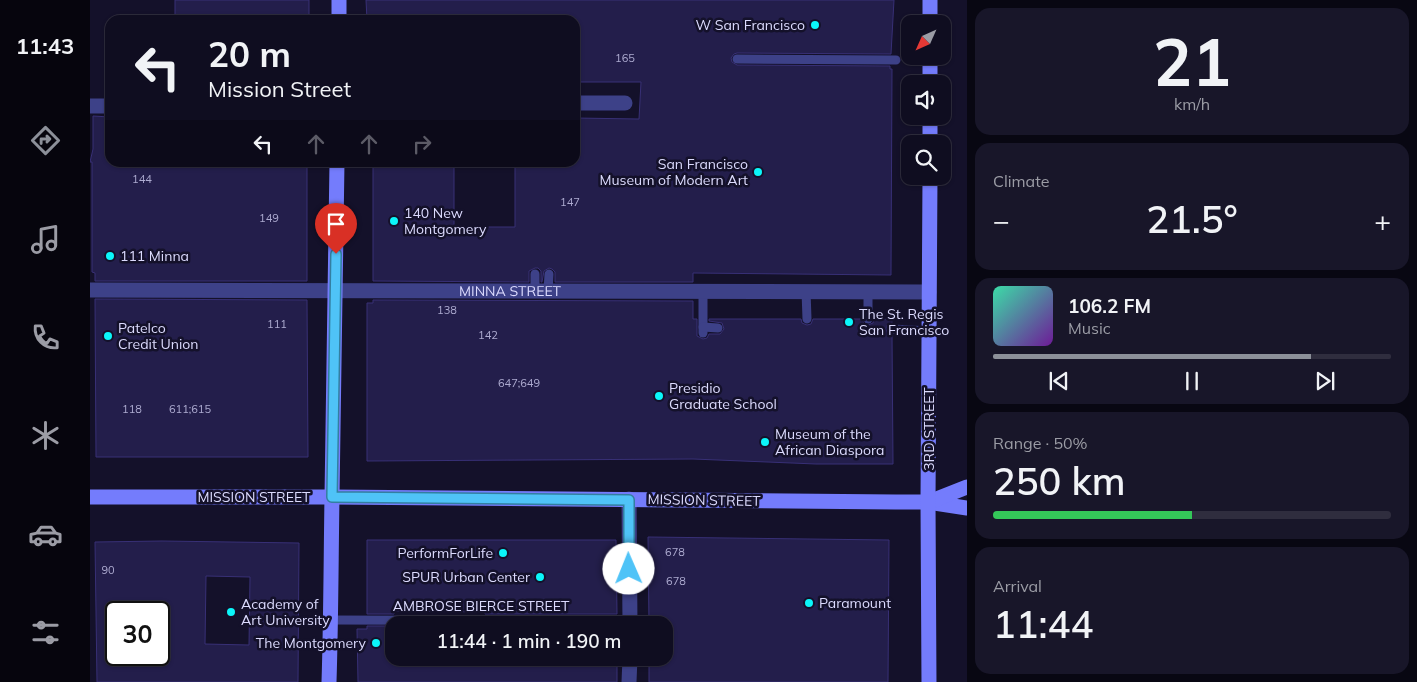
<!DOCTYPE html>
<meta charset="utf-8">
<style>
body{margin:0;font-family:Mulish,sans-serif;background:#181629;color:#f1f3f6;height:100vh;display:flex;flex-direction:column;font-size:19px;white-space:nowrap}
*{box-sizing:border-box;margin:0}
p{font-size:16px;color:#9b9ca5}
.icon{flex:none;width:28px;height:28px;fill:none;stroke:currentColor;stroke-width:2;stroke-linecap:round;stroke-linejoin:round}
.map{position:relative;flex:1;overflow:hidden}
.details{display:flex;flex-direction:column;gap:8px;padding:8px;background:#080712;width:450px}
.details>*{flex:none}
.hud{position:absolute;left:15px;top:15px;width:475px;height:152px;border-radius:15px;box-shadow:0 1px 4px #0004,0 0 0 1px #2f2d3e;background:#0f0d20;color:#f1f3f6;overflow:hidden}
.needle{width:32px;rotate:225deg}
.buttons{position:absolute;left:811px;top:15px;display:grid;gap:10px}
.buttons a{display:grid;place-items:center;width:50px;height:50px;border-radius:10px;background:#0f0d20;box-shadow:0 1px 4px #0004,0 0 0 1px #2f2d3e;font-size:25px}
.speed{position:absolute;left:15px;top:601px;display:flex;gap:10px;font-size:25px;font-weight:700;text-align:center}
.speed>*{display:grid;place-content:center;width:65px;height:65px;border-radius:50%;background:#0f0d20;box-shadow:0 1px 4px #0004,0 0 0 1px #2f2d3e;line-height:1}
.speed .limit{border:2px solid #111;border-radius:8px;background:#fff;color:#111}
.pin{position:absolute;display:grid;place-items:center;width:42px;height:42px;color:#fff;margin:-51px -21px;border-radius:50% 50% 50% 0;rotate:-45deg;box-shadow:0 0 5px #0007}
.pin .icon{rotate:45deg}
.me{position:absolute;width:55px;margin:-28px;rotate:359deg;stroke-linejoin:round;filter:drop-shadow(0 0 4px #0008)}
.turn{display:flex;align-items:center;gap:18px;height:105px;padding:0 20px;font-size:22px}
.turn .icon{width:65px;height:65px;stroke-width:2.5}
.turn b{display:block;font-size:35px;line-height:42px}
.lanes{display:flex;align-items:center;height:48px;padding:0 20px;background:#0003;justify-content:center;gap:25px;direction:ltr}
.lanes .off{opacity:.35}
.big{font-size:38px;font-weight:600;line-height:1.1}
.details .card{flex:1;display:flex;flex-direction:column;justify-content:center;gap:8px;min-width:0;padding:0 18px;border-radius:15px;background:#181629}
.details .dial{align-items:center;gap:0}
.dial b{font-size:65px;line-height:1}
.song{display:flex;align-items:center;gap:15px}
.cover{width:60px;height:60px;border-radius:8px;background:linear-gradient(135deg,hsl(160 70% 55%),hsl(280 70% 35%))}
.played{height:5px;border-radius:2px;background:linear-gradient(90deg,#8c9099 80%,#2f2d3e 80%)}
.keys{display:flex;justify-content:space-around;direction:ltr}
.heat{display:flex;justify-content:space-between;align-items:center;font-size:28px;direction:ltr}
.charge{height:8px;border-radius:4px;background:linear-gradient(90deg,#34c759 50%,#2f2d3e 0)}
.trip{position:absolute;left:295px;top:616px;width:288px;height:50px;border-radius:15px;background:#0f0d20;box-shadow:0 1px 4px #0004,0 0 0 1px #2f2d3e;font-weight:600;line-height:50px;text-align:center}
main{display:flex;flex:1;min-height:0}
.dock{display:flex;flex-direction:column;width:90px;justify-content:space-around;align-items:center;background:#06050d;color:#9b9ca5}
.dock .icon{width:35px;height:35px}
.dock .on{color:#8c9099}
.dock b{font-size:22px;color:#f1f3f6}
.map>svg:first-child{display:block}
.building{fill:#231e4b;stroke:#383076;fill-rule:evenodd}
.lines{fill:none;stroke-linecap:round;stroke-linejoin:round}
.lane{stroke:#3d4188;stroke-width:9}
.street{stroke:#3d4188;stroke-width:15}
.secondary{stroke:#747cfc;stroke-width:15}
.route-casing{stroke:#337fa1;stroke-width:12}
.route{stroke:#4fc3f7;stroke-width:9}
.poi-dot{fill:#0bf6fa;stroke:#14112a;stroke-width:2}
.labels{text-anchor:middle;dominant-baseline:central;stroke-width:5;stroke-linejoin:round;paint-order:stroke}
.number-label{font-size:11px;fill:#aeacd1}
.poi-label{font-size:14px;fill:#dcdbfe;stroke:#14112a;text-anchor:start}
.street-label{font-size:14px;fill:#dcdbfe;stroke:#14112a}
</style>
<main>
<nav class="dock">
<b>11:43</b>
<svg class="icon on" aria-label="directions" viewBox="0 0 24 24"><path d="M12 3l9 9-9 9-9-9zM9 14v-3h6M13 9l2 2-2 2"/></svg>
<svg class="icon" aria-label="music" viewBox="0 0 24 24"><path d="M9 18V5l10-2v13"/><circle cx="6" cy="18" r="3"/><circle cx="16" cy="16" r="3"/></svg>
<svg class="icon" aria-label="phone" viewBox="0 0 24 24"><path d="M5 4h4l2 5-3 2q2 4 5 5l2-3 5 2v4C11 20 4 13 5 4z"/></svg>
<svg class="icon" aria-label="climate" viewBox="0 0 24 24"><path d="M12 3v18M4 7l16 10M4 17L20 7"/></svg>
<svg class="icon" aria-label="car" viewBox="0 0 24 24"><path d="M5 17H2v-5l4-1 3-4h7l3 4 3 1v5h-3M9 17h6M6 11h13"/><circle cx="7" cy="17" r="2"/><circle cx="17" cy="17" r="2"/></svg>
<svg class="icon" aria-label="filters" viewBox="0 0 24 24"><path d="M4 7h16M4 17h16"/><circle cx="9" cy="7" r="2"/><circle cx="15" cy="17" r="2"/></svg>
</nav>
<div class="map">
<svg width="877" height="682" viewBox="0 0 877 682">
<rect width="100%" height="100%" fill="#14112a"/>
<g class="building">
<rect x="85" y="0" width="134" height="20"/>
<polygon points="276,0 804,0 801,54 647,53 644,54 641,58 642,62 647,65 800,66 800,69 802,69 801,275 603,273 603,282 465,282 465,272 462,269 459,268 454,271 452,282 451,282 451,271 448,268 445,268 439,271 439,282 283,281 283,162 364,162 364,227 425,227 425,162 485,162 485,118 549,119 551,82 485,82 485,20 277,20"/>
<polygon points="3,116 20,117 20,162 217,162 217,281 5,281 5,273 2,272 2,162 0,162 3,149"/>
<polygon points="5,299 217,300 218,457 6,457"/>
<polygon points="283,300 603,301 603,319 607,319 607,336 613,339 617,338 619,334 630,334 634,329 632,323 619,321 619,319 711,319 712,323 717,325 721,324 723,319 772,319 774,324 778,325 783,323 784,319 802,319 802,323 797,325 796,329 798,334 802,335 803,464 726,464 603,459 277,461 277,303 283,303"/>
<polygon points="558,537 799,540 798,682 559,682 559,658 574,658 574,625 559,625"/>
<polygon points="277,540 526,540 527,614 395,614 395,612 304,611 304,614 277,614"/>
<path d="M72,541l137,2 -1,139h-201l-2,-140zM116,576l44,1 -1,68 -44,-1zM26,612h46l-1,43h-45z"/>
<polygon points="277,626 304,626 304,658 527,658 527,682 268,682 267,629 277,629"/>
</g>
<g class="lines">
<g class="lane">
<polyline points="647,59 806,60"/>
<polyline points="445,274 445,291"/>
<polyline points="458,291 459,274"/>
<polyline points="613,291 613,333"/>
<polyline points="716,291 717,319"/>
<polyline points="778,291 778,319"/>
<polyline points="613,327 628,328"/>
<polyline points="802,329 839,331"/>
<polyline points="241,620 540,621"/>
</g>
<g class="street">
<polyline points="485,103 535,103"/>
<polyline points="0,106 20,106"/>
<path id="s1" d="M0,290l839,2"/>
<polyline points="539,499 540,625"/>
<polyline points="539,682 540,658"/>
</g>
<g class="secondary">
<polyline points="840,0 840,24"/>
<polyline points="249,20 249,0"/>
<polyline points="840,56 840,84"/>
<polyline points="840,116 840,144"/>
<polyline points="0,497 241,497 806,502 838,502 877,508"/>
<polyline points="839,502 877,487"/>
<path d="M239,682c2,-62 2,-124 3,-186 1,-111 4,-222 5,-334"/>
<polyline points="839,682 838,502 840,176"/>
</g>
</g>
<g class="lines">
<g class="route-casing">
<polyline id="route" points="246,254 242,497 539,500 539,569"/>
</g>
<use href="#route" class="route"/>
</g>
<g class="poi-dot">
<circle cx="725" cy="25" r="5"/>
<circle cx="668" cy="172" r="5"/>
<circle cx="304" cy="221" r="5"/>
<circle cx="20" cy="256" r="5"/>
<circle cx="759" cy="322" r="5"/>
<circle cx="18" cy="336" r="5"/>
<circle cx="569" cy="396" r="5"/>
<circle cx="675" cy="442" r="5"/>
<circle cx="413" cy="553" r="5"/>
<circle cx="450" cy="577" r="5"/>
<circle cx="719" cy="603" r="5"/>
<circle cx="141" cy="612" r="5"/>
<circle cx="286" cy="643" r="5"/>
</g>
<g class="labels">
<g class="number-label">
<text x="535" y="58">165</text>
<text x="52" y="179">144</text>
<text x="480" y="202">147</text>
<text x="179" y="218">149</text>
<text x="357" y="310">138</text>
<text x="187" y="324">111</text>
<text x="398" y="335">142</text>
<text x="429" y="383">647;649</text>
<text x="42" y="409">118</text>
<text x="100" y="409">611;615</text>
<text x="585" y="552">678</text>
<text x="18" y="570">90</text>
<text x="586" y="581">678</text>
</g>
<g class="poi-label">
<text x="715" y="25" text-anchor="end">W San Francisco</text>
<text x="658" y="164" text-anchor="end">San Francisco<tspan x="658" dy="16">Museum of Modern Art</tspan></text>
<text x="314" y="213">140 New<tspan x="314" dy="16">Montgomery</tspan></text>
<text x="30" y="256">111 Minna</text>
<text x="769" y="314">The St. Regis<tspan x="769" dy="16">San Francisco</tspan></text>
<text x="28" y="328">Patelco<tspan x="28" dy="16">Credit Union</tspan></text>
<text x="579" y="388">Presidio<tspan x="579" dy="16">Graduate School</tspan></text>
<text x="685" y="434">Museum of the<tspan x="685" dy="16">African Diaspora</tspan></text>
<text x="403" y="553" text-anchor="end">PerformForLife</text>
<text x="440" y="577" text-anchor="end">SPUR Urban Center</text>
<text x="729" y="603">Paramount</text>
<text x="151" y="604">Academy of<tspan x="151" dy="16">Art University</tspan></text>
<text x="276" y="643" text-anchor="end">The Montgomery</text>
</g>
<g class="street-label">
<text stroke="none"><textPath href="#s1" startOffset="420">MINNA STREET</textPath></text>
<text transform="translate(839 429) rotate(-90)">3RD STREET</text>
<text x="164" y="497">MISSION STREET</text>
<text transform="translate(614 500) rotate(1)">MISSION STREET</text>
<text x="391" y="606">AMBROSE BIERCE STREET</text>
</g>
</g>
</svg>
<div class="buttons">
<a><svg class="needle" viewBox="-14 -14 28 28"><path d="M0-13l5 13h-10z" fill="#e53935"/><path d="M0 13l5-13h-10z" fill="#9b9ca5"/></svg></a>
<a><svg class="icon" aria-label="sound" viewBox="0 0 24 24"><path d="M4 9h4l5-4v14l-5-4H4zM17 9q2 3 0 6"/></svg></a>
<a><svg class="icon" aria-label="search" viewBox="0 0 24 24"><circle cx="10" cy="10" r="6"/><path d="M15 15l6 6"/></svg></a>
</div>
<div class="speed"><div class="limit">30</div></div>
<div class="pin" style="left:246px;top:254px;background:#d93025"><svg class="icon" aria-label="arrive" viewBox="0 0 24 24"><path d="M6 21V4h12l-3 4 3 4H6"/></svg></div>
<svg class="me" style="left:539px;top:569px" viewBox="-20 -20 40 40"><circle r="19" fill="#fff"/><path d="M0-13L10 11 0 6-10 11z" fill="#4fc3f7"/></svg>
<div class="trip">11:44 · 1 min · 190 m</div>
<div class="hud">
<div class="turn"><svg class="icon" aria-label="left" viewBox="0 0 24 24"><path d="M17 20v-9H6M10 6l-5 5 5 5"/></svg><div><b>20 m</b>Mission Street</div></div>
<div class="lanes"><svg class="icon" aria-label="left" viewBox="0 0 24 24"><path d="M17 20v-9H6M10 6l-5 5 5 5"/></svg><svg class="icon off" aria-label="ahead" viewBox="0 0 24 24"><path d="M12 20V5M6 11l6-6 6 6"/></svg><svg class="icon off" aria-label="ahead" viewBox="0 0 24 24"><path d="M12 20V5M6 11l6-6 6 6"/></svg><svg class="icon off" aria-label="right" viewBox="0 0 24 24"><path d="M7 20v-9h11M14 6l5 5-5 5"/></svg></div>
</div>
</div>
<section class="details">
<div class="card dial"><b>21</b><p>km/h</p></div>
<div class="card"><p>Climate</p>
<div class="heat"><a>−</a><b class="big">21.5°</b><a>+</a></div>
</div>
<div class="card">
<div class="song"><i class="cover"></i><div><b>106.2 FM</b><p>Music</p></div></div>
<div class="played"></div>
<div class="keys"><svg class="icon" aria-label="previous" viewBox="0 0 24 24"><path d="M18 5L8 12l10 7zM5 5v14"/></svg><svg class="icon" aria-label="pause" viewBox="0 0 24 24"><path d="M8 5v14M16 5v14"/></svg><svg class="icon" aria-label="next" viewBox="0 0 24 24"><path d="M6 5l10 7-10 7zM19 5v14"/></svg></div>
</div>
<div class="card"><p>Range · 50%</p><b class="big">250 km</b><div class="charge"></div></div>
<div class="card"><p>Arrival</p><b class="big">11:44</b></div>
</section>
</main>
